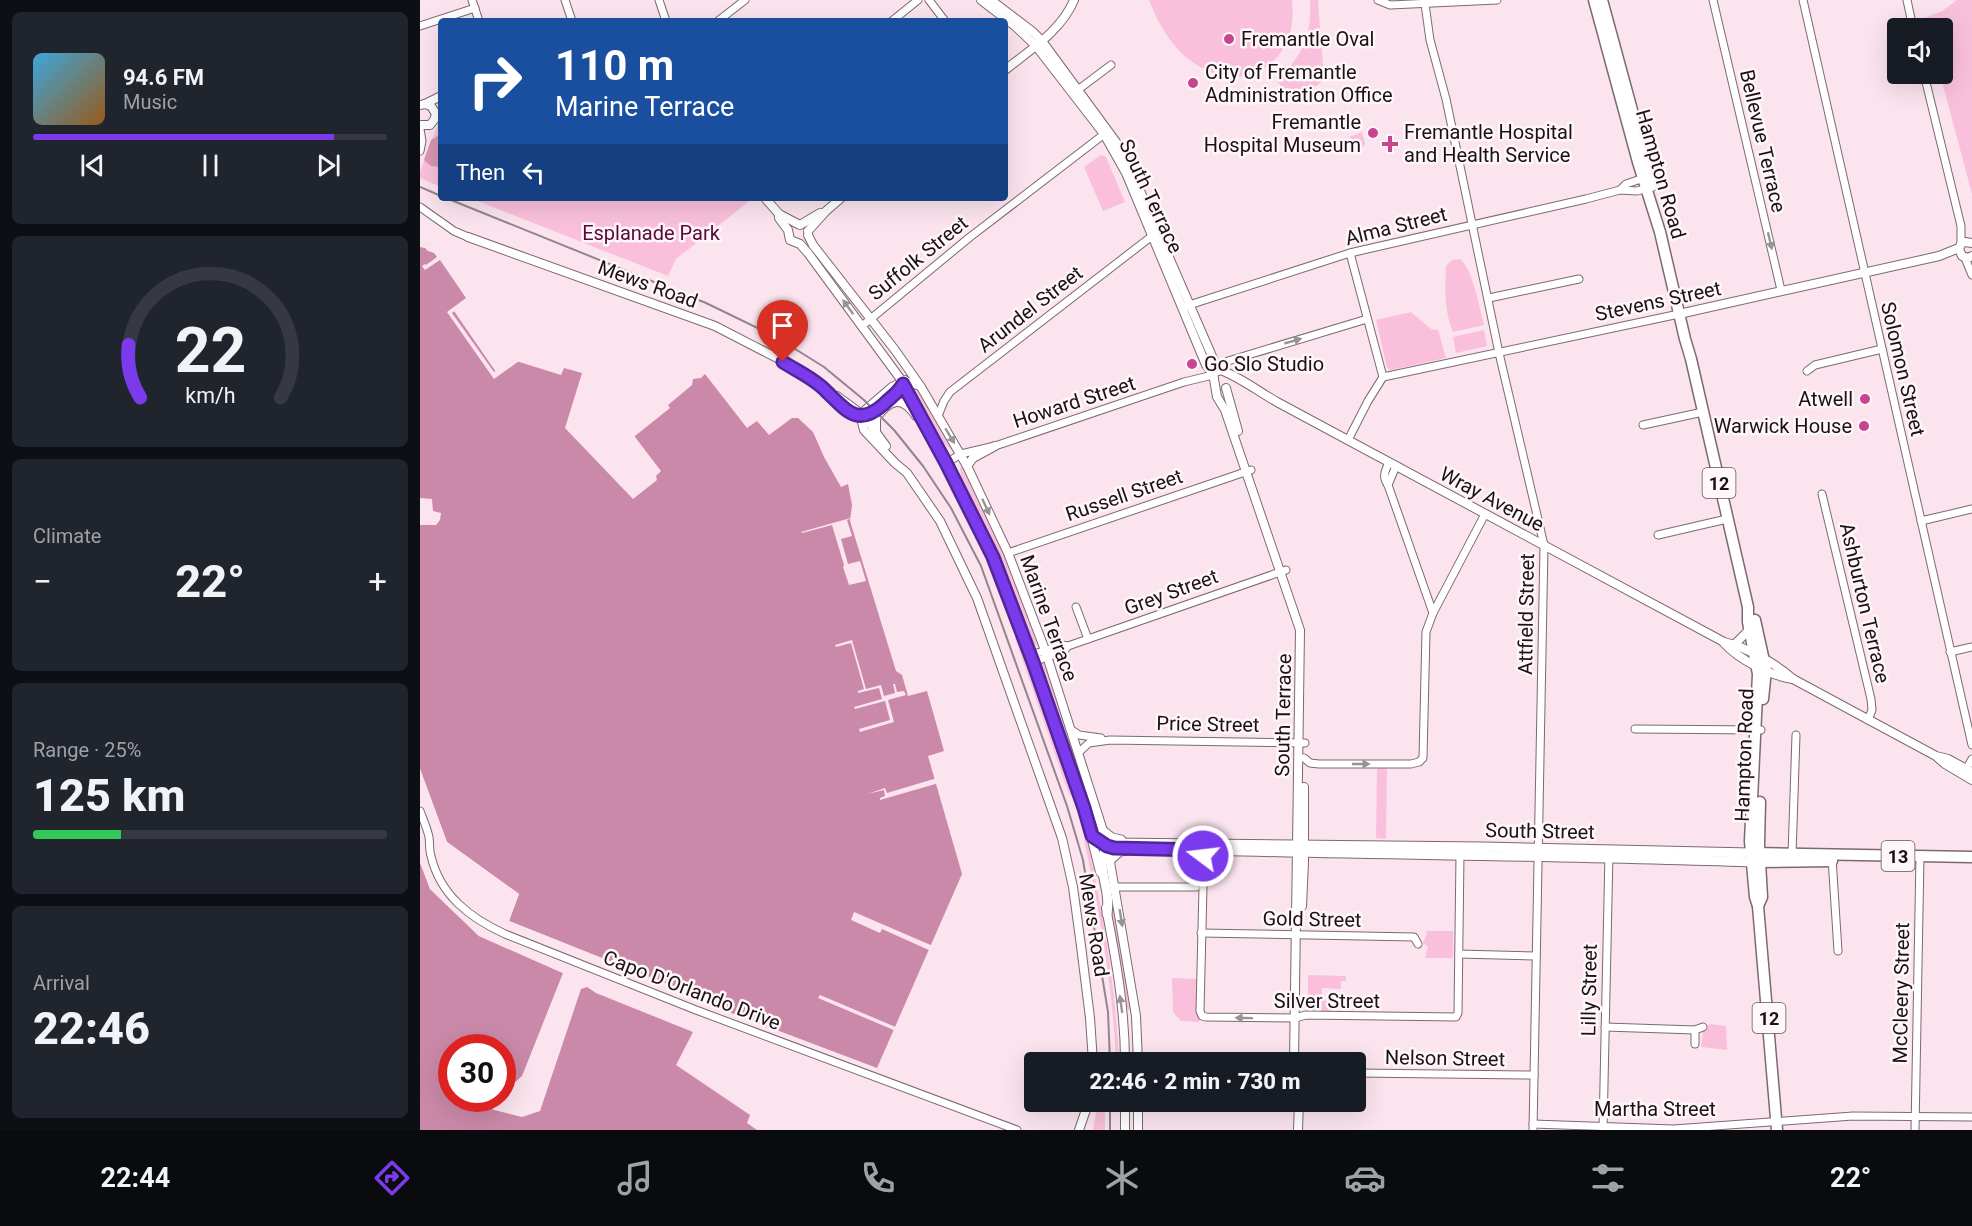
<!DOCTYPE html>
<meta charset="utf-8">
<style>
body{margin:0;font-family:Roboto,sans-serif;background:#20242c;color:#f1f3f6;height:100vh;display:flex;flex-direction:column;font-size:22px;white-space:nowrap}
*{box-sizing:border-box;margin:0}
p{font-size:20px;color:#9ea1a6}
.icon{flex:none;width:33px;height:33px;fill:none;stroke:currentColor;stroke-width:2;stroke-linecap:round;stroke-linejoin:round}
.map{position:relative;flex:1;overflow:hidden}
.sheet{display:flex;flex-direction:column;gap:12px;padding:12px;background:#0d0f14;width:420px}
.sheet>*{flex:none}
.top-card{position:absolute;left:18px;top:18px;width:570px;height:183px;border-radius:6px;box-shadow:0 6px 24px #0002;background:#1a4fa0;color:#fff;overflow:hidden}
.controls{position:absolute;left:1467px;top:18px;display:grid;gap:12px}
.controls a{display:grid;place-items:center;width:66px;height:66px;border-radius:6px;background:#171b24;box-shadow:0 6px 24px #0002;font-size:30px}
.speed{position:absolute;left:18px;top:1034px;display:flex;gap:12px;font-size:30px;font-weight:700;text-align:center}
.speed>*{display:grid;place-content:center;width:78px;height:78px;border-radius:50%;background:#171b24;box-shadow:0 6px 24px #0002;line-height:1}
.speed .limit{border:9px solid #d22;background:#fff;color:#111}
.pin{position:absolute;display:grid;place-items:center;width:51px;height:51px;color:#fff;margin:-62px -26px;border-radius:50% 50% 50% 0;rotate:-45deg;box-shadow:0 0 6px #0007}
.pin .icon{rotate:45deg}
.me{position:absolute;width:66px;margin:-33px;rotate:285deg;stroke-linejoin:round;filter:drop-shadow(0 0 4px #0008)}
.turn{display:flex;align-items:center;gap:21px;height:126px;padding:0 18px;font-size:27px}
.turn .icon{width:78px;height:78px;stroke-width:2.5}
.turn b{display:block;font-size:42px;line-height:51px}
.then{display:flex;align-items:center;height:57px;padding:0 18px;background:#0003;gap:12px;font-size:22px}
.big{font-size:45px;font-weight:800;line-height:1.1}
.sheet .tile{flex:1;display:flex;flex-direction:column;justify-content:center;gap:9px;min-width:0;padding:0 21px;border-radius:9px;background:#20242c}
.sheet .dial{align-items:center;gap:0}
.dial svg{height:156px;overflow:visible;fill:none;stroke:#363941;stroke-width:7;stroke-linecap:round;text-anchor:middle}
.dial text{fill:#f1f3f6;stroke:none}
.song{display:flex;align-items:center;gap:18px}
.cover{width:72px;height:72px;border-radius:9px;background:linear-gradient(135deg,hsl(200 70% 55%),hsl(30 70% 35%))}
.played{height:6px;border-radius:3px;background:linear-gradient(90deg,#7c3aed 85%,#363941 85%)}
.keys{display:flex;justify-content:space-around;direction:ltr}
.heat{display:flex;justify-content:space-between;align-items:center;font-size:33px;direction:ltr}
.charge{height:9px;border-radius:4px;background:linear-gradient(90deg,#34c759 25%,#363941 0)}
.trip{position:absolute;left:604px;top:1052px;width:342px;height:60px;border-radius:6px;background:#171b24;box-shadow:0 6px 24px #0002;font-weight:800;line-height:60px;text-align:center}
.tab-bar{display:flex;height:96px;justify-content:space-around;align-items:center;background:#090b0e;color:#9ea1a6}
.tab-bar .icon{width:42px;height:42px}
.tab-bar .selected{color:#7c3aed}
.tab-bar b{font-size:27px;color:#f1f3f6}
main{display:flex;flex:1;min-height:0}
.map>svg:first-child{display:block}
.green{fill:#fac0db}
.forest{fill:#d896b5}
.water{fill:#ca89a8}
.pier{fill:#fbe4ee}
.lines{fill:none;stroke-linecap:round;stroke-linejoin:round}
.minor-casing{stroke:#7c6972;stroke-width:9}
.tertiary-casing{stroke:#7c6972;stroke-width:10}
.secondary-casing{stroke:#7c6972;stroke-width:11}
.primary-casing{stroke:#7c6972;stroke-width:13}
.minor{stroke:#fff;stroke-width:7}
.tertiary{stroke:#fff;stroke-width:8}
.secondary{stroke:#fff;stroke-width:9}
.primary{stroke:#fff;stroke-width:10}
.rail{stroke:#94848b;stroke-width:2}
.oneway{fill:#989495}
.route-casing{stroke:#51269a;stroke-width:15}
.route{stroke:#7c3aed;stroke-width:10}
.poi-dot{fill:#c7458e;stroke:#fff6fa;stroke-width:2}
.labels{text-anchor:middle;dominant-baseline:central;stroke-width:5;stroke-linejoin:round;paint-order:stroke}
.shield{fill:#fff6fa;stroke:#5e5659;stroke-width:1.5}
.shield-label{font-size:18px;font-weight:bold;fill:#191114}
.poi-label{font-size:20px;fill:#191114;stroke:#fff6fa;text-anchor:start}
.street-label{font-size:20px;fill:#191114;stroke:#fff6fa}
.park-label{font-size:20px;fill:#570938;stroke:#fff6fa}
</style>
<main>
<section class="sheet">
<div class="tile">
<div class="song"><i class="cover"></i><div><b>94.6 FM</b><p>Music</p></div></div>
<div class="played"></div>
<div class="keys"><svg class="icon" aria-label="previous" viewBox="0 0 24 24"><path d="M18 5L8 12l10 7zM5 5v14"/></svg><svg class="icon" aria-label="pause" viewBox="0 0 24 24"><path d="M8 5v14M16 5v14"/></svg><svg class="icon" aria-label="next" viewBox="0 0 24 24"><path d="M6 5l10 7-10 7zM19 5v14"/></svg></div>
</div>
<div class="tile dial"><svg viewBox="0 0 100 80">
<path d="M14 69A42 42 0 1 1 86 69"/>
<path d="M14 69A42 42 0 0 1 8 42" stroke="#7c3aed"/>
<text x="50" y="56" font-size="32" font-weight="700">22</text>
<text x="50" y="72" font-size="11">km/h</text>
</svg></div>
<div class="tile"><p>Climate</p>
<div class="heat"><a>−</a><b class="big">22°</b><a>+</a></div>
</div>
<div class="tile"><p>Range · 25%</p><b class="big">125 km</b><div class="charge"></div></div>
<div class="tile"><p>Arrival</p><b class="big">22:46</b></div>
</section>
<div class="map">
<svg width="1552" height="1130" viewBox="0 0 1552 1130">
<rect width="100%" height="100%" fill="#fbe4ee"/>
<g class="green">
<path d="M729,0h143c1,12 1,25 -3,37 -13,34 -50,50 -83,33 -29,-14 -46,-41 -57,-70z"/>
<path d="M890,0h8l6,80 -23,17 -5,-9 -11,6 -8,-14c25,-23 35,-45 33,-80z"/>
<polygon points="1537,0 1552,0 1552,194 1520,74 1522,74 1522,28 1508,28 1505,18 1522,11"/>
<polygon points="21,116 21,187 0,178 0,172"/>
<polygon points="942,132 945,144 940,152 930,155 927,146 929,137"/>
<polygon points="681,155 686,157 705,202 683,211 664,167"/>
<polygon points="50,198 332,198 332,199 256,259 248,276"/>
<path d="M1040,259c12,8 20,51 24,66l-31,7c-9,-21 -8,-44 -7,-66l6,-6z"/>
<polygon points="991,312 1011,329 1018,330 1026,358 971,370 967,368 956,320"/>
<polygon points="1064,330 1067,346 1036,353 1033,337"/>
<polygon points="489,386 494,387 499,391 535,453 519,439"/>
<path d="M543,466l41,85 34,92v3c-11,-3 -15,-20 -18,-30 -16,-47 -38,-91 -59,-135l-1,-13z"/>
<polygon points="566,561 570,562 599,634 595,635"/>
<polygon points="597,637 646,770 652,795 650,796 647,789 595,638"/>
<polygon points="625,662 683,839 676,834 673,828 620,673 621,663"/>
<polygon points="957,767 967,767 966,839 956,838"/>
<path d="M667,839c16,73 29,149 32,223h-3c-3,-74 -16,-150 -32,-222z"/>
<polygon points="686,854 712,1013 707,1008 703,1001 684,866"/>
<polygon points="1005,931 1033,931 1033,958 1005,958 1008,947 1003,943 1007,934"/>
<polygon points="888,975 926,976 926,981 921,981 921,989 902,988 902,998 904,998 905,1001 914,1001 913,1011 888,1010"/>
<polygon points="752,978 778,979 779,1022 761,1021 753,1012"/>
<polygon points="1290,1024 1306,1026 1307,1050 1281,1047 1283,1031"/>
<polygon points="678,1101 685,1101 685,1130 673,1130"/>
</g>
<polygon class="forest" points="18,136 21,141 21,167 11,166 4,160 11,140"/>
<g class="water">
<polygon points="0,244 10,245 50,298 34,311 76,372 93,360 141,375 144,368 162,373 145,428 213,499 237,480 236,476 241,471 215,437 215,436 250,408 248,405 272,385 273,379 281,378 285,374 327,428 337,421 349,435 372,418 378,418 393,432 404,457 421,487 428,484 432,505 430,521 476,671 482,675 488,696 507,691 524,751 508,756 542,874 457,1068 285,1003 283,998 89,921 99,894 27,842 0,769 0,525 16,525 20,520 21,513 13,511 12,499 0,498"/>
<polygon points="0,863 10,889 59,936 143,973 102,1076 92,1085 83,1086 82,1047 32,1047 32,1098 58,1098 63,1107 102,1117 120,1111 161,989 167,987 176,993 273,1032 256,1065 330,1115 327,1123 337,1130 0,1130"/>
</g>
<g class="pier">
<polygon points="0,243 14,246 51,298 32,313 74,372 93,360 99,361 74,379 27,312 46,298 20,260 5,270 2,266 5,264 6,265 17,257 14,253 8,251 5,248 0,247"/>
<polygon points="434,517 427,520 432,536 421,539 428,564 440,561 446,581 429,585 423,567 424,565 412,525 382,533 381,532"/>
<polygon points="432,640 446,689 461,685 464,696 475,693 473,684 475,684 477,692 484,691 486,695 468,700 474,722 440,732 439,729 470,720 465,701 435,709 434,707 462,699 459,688 438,693 438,691 444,689 431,643 416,647 415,645"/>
<polygon points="0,769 27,842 99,894 89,921 154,947 153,950 86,923 86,920 96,896 25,844 0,777"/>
<polygon points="517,778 519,783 460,800 460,798 465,796 464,790 447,794 465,788 467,793"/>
<polygon points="0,860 3,862 12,887 61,934 145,970 143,973 59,936 10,889"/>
<polygon points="434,912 513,946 511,951 462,929 460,933 431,920"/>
<polygon points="400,995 478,1028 476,1031 398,998"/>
</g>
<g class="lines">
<g class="minor-casing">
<g id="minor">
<polyline points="52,0 59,21"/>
<polyline points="145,0 152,21"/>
<polyline points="239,0 246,21"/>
<polyline points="509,0 525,21"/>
<polyline points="958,0 970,5 1077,0"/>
<polyline points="1293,0 1361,290"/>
<polyline points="1383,0 1552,745"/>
<polyline points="1487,0 1493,28"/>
<polyline points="1005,4 1010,40 1026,99 1079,353 1124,545 1113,1130"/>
<polyline points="298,21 325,0"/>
<polyline points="472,21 498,0"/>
<polyline points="0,26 55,8"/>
<polyline points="1504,74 1541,226 1541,244"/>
<polyline points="655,92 691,65"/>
<polyline points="0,129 2,141 0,151"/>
<polyline points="1200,190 1206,184 1227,177"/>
<polyline points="0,207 34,231 48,237"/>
<polyline points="1545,258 1552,275"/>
<polyline points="1069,298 1159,279"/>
<polyline points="766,306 930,253 1166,199 1200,190 1217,191 1233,187"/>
<polyline points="442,326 550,237 687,132"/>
<polyline points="801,370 808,361 947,319"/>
<polyline points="1387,371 1395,365 1462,349"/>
<polyline points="963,377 1259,314"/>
<polyline points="518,416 524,401 530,392 732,236"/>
<polyline points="1223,425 1283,412"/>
<polyline points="928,440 948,401 963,377 930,253"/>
<path d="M969,462c-4,9 -7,15 -1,23l45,128"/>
<polyline points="526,463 541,454 575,446 764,382 793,375"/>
<polyline points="968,485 976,466"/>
<polyline points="1402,494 1451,699 1452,710 1448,720"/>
<polyline points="1501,521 1552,509"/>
<polyline points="1238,535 1307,519"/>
<polyline points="588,553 831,470"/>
<polyline points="656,607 668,639"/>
<polyline points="1530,652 1552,647"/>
<polyline points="611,655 642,645 648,646"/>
<polyline points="613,662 644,651 648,646 866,570"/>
<polyline points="650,729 659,735 681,738"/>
<polyline points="1215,729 1341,730"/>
<polyline points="658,753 669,743 690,740 885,743"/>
<polyline points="884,758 890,763 899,764 991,764 999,762 1003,758 1006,632 1013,613 1065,514"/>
<polyline points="1544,773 1552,759"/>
<path d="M0,811c3,8 7,17 9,26 1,6 0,13 2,19 9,39 39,62 74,78l191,76 321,120"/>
<polyline points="781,846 783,887 780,1011 782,1016 786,1017 875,1018 886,1015 1036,1017 1038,1013 1040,854"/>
<polyline points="1372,855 1376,735"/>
<polyline points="1412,858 1418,951"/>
<polyline points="696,887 776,887"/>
<polyline points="781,933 994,937 998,944"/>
<polyline points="1039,954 1116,956"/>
<polyline points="1185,1027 1275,1030 1283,1027"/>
<polyline points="1275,1044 1275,1030"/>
<polyline points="718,1057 874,1061"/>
<polyline points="936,1073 1114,1075"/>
<polyline points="1113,1124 1254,1129 1433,1116 1552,1117"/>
<polyline points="1183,1130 1189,853"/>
<polyline points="1495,1130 1500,856"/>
</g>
</g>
<g class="tertiary-casing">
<g id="tertiary">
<polyline points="561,0 595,26 616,46 684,134 706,173 786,365 793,373"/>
<polyline points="571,0 613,32 622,41 696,142 711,170 798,370"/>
<path d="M585,70c25,-20 57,-40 69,-70"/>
<polyline points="5,104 21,96"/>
<polyline points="0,105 5,104 11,106 16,114 14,120 10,125 0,125"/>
<polyline points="345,198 359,214 378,224"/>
<polyline points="359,214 359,218 368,230 370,240 380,244 388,253 482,381 526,463 573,557 607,646 664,808 680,872"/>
<polyline points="380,225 400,213"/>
<polyline points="388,231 406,211 421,198"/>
<polyline points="388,235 393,245 475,350 501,387 547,466 588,553 625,650 685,837"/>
<polyline points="48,237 295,326 359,359 406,390 425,410 436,416 450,415 455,411 481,388 485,380"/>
<polyline points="1552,243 1545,242 1541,244 1539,249 1542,256 1548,258 1552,256"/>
<polyline points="1259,314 1519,256 1539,248"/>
<path d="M793,373l8,-3c20,8 37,21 56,32l447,240c24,6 51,21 69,37l143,77 12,3 24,13"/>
<polyline points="793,373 797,397 805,410 880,630 874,1062"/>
<polyline points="500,386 485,381 472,387 443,412 441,418 444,430 475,463 487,473 520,521 557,598 642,838 653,887 661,946 670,1018 673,1062"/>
<polyline points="806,388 818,431"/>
<polyline points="417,396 444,416 466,446"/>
<path d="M456,430v-12c14,-19 26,-23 40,-2"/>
<polyline points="547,466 553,458 575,446"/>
<path d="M1304,643c14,16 47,33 69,36"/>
<polyline points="1314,645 1327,632 1329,626"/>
<polyline points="1518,758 1525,764 1552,780"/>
<polyline points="689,856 716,1016 718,1062"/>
<polyline points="882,906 884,862 884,787"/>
<path d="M686,908c10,51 19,102 19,154"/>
<polyline points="659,1130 669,1101"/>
<polyline points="705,1130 705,1101"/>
<polyline points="718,1130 718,1101"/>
<polyline points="878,1130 879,1101"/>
</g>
</g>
<g class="secondary-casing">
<g id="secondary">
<polyline points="683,831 692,838 701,840"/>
<polyline points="672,836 691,847"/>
<path d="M749,849c194,6 388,6 582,13"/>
<polyline points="690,860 700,851 716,849"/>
<path d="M687,914c1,-7 1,-14 0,-20 -2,-17 -13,-41 6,-51l370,4 268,6"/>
</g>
</g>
<g class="primary-casing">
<g id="primary">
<polyline points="1174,0 1218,162 1240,232 1265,339 1271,359 1328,607 1328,622 1338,674 1330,841 1335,897 1338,906 1357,1130"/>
<polyline points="1182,0 1231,180"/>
<polyline points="1335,620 1346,670 1343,699"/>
<polyline points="1333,853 1552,857"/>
<polyline points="1335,862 1412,861"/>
<polyline points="1338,906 1342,897 1339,844 1340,802"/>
</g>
</g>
<use href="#minor" class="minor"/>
<use href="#tertiary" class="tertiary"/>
<use href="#secondary" class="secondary"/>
<use href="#primary" class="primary"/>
<g class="rail">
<polyline points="0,187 21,196"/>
<polyline points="26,198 286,303 356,337 404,367 444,400 474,430 503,466 531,508 561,566 647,806 663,860 688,1012 690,1062"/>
<polyline points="690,1130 690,1101"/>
</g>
</g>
<defs><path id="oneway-solid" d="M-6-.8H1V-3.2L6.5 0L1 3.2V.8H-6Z" transform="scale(1.5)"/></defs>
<g class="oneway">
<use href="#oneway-solid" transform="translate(1350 241) rotate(77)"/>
<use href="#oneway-solid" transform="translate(428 307) rotate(-126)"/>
<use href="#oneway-solid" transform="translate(873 341) rotate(-16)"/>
<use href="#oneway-solid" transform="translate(530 436) rotate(59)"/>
<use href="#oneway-solid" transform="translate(566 507) rotate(65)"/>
<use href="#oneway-solid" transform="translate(941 764)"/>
<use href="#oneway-solid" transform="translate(701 918) rotate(81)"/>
<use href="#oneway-solid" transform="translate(701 1004) rotate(-98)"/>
<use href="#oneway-solid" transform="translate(824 1018) rotate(-179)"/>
</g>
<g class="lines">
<g class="route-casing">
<path id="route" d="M363,362c14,9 32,17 43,29 20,19 31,37 58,13 6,-6 15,-12 19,-20l43,79 47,94 40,105 51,146 8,28 15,10 7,2 87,2 2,6"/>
</g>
<use href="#route" class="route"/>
</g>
<g class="poi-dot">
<circle cx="809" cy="39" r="6"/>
<circle cx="773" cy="83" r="6"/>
<circle cx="953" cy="133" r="6"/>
<path d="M967 135h6v6h6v6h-6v6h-6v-6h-6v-6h6z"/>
<circle cx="772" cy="364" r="6"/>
<circle cx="1445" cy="399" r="6"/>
<circle cx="1444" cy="426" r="6"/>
</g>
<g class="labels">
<g class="shield">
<rect x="1282.5" y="468" width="33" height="30" rx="4.5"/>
<rect x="1461.5" y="841" width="33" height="30" rx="4.5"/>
<rect x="1332.5" y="1003" width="33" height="30" rx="4.5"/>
</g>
<g class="shield-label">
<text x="1299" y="483">12</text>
<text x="1478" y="856">13</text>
<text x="1349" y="1018">12</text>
</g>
<g class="poi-label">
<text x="821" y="39">Fremantle Oval</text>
<text x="785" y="72">City of Fremantle<tspan x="785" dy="23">Administration Office</tspan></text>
<text x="941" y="122" text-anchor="end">Fremantle<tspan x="941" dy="23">Hospital Museum</tspan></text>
<text x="984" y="132">Fremantle Hospital<tspan x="984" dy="23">and Health Service</tspan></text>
<text x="784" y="364">Go Slo Studio</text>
<text x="1433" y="399" text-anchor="end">Atwell</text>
<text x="1432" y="426" text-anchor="end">Warwick House</text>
</g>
<g class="street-label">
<text transform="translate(1343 141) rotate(77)">Bellevue Terrace</text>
<text transform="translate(1241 174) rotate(74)">Hampton Road</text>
<text transform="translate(731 196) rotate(65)">South Terrace</text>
<text transform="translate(976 226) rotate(-14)">Alma Street</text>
<text transform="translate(498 258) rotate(-39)">Suffolk Street</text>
<text transform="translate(228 284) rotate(20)">Mews Road</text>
<text transform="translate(1238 301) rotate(-12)">Stevens Street</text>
<text transform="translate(610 309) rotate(-38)">Arundel Street</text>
<text transform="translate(1483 369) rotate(77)">Solomon Street</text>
<text transform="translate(654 402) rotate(-18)">Howard Street</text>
<text transform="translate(704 495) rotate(-19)">Russell Street</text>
<text transform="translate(1072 499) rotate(28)">Wray Avenue</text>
<text transform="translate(751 592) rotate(-20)">Grey Street</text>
<text transform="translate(1445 603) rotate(77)">Ashburton Terrace</text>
<text transform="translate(1106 614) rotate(-89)">Attfield Street</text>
<text transform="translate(629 618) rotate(70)">Marine Terrace</text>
<text transform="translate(863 715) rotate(-89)">South Terrace</text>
<text transform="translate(788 724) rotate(1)">Price Street</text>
<text transform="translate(1324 755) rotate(-88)">Hampton Road</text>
<text transform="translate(1120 831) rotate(1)">South Street</text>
<text transform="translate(892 919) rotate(1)">Gold Street</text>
<text transform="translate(674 925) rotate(81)">Mews Road</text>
<text transform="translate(272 990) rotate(21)">Capo D'Orlando Drive</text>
<text transform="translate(1169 990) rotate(-89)">Lilly Street</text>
<text transform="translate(1481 993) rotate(-89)">McCleery Street</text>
<text x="907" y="1001">Silver Street</text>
<text transform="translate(1025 1058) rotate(1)">Nelson Street</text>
<text x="1235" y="1109">Martha Street</text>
</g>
<g class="park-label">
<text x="231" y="233">Esplanade Park</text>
</g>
</g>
</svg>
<div class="controls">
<a><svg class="icon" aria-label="sound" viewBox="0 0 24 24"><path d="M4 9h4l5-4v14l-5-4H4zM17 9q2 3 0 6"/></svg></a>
</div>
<div class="speed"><div class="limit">30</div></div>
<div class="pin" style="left:363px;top:362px;background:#d93025"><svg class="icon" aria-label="arrive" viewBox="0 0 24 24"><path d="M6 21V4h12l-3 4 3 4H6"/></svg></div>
<svg class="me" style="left:783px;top:856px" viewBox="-20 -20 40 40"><circle r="17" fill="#7c3aed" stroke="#fff" stroke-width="3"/><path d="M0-11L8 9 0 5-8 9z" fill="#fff"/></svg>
<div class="trip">22:46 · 2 min · 730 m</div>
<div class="top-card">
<div class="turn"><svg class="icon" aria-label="right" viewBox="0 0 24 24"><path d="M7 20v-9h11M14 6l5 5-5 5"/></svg><div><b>110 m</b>Marine Terrace</div></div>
<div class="then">Then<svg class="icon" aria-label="left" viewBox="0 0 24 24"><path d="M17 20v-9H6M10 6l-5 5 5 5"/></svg></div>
</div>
</div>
</main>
<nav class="tab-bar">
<b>22:44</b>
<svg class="icon selected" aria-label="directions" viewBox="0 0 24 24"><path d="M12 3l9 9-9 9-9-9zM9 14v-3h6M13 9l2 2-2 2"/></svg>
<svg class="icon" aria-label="music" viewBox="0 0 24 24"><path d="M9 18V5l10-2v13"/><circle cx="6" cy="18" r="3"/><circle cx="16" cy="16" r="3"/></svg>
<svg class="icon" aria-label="phone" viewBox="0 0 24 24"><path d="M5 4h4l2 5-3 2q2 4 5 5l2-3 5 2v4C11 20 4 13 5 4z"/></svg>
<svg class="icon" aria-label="climate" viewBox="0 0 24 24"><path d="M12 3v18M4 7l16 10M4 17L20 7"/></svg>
<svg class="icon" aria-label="car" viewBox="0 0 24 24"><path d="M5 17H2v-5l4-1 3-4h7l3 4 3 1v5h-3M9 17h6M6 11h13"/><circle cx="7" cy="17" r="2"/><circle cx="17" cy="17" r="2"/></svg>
<svg class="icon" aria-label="filters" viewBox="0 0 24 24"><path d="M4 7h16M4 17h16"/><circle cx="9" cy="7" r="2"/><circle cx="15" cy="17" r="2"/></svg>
<b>22°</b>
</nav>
